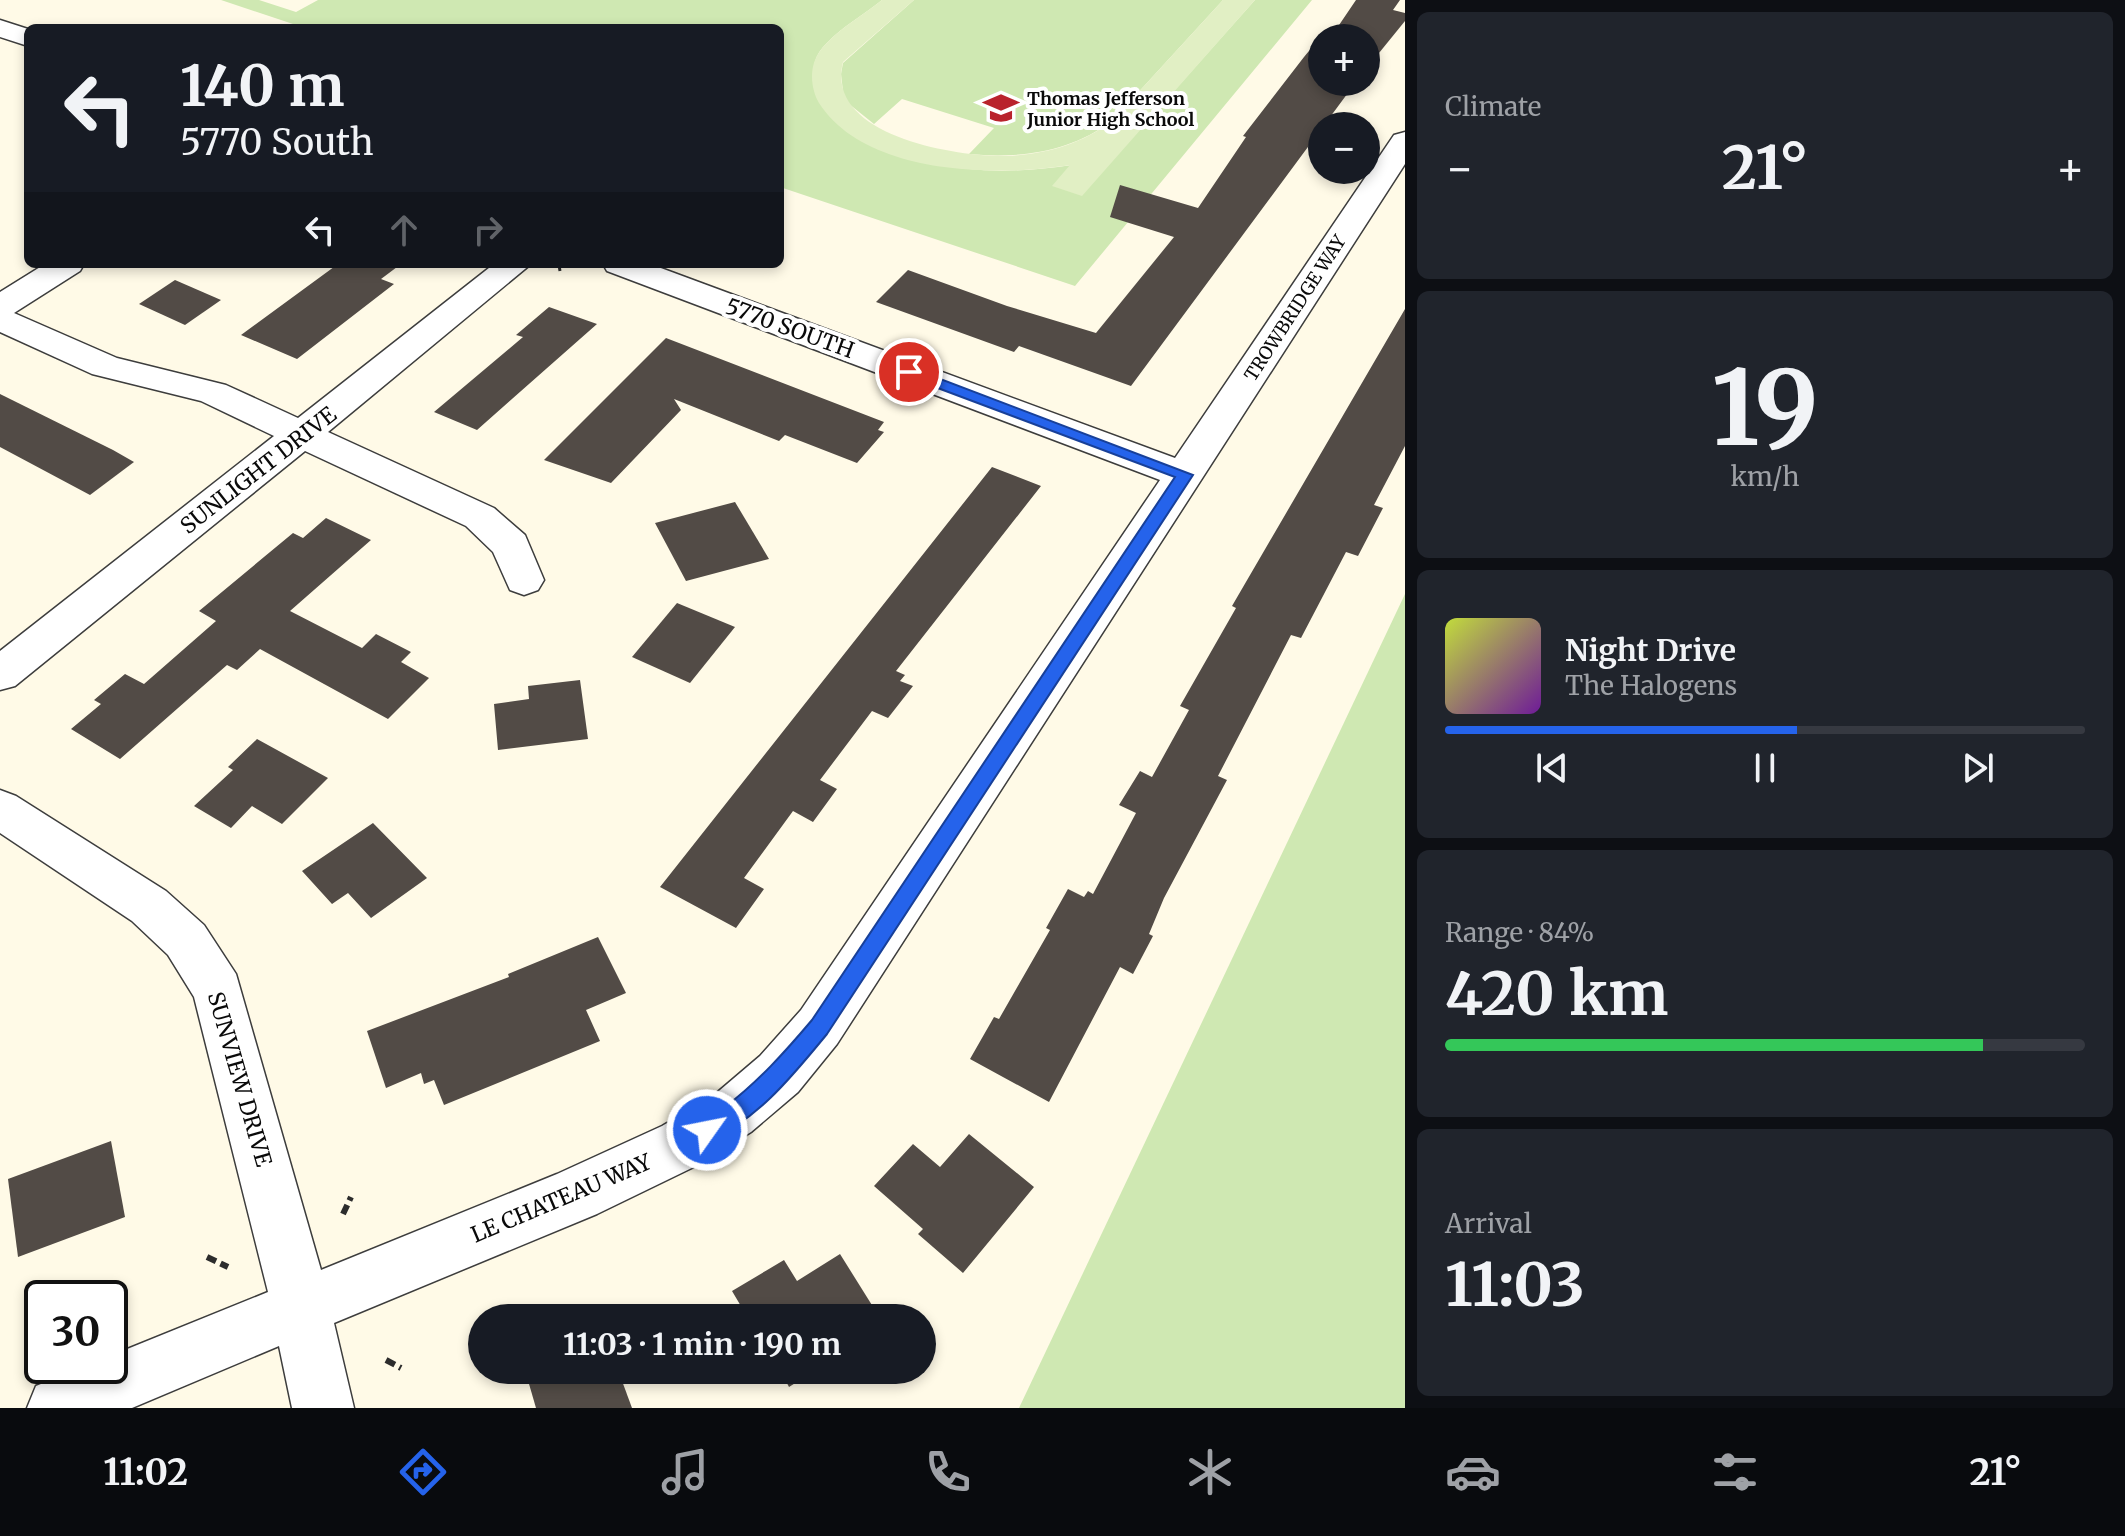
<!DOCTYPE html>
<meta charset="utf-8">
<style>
body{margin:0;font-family:Merriweather,serif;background:#20242c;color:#f1f3f6;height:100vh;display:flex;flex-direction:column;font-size:30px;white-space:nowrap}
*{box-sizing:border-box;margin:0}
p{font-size:26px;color:#9ea1a6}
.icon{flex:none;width:44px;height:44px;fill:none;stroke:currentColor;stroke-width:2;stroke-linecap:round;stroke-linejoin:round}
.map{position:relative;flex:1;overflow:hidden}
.panel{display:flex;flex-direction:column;gap:12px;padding:12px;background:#0d0f14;width:720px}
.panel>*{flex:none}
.hud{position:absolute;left:24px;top:24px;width:760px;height:244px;border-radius:12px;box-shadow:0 4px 12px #0003;background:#171b24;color:#f1f3f6;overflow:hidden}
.buttons{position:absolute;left:1308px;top:24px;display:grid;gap:16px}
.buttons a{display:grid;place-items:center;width:72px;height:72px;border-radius:50%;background:#171b24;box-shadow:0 4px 12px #0003;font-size:40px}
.speed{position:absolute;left:24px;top:1280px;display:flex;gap:16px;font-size:40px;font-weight:700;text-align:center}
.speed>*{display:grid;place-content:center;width:104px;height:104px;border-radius:50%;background:#171b24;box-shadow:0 4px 12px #0003;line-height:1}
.speed .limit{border:4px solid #111;border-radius:12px;background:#fff;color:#111}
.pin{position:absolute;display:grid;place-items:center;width:68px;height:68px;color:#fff;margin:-34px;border:4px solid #fff;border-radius:50%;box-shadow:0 2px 8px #0007}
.me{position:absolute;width:88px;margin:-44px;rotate:57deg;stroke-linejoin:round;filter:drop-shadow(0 0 6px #0008)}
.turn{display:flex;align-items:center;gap:28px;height:168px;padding:0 24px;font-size:36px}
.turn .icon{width:104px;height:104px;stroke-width:2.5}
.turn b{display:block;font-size:56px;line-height:68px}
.lanes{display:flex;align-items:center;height:76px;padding:0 24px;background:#0003;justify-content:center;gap:40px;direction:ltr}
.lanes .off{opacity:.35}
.big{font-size:60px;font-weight:700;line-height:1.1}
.panel .widget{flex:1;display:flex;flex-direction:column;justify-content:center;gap:12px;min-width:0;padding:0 28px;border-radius:12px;background:#20242c}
.panel .dial{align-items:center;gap:0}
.dial b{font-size:104px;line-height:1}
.song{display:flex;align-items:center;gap:24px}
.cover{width:96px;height:96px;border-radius:12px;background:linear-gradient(135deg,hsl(70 70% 55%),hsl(280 70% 35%))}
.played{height:8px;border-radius:4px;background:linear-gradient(90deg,#2563eb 55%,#363941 55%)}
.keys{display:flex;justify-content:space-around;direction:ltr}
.heat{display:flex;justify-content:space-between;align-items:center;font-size:44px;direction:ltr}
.charge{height:12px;border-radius:6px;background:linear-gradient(90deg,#34c759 84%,#363941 0)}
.trip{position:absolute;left:468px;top:1304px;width:468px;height:80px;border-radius:40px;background:#171b24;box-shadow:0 4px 12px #0003;font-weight:700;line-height:80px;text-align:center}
.tabs{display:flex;height:128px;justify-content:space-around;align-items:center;background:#090b0e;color:#9ea1a6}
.tabs .icon{width:56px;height:56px}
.tabs .current{color:#2563eb}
.tabs b{font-size:36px;color:#f1f3f6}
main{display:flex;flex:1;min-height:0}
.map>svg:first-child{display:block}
.green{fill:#cfe8b2}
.pitch{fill:#e1efc4}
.building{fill:#524b46}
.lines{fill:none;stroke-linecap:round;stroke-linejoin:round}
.street-casing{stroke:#3d3d3d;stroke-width:3}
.path-far1{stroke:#2c2c2c;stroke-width:3;stroke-dasharray:6 3;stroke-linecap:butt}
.path{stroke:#2c2c2c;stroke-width:6;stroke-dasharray:10 5;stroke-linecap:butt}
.street{fill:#fff;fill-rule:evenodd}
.route{fill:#2563eb;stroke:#184099;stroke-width:2}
.labels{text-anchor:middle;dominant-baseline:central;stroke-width:8;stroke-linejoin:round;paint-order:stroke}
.far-poi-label{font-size:18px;font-weight:bold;fill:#0a0a0a;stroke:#fff;text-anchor:start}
.far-street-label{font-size:18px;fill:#0a0a0a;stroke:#fff}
.street-label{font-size:22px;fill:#0a0a0a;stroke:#fff}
</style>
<main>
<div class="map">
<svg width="1405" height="1408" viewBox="0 0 1405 1408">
<rect width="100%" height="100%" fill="#fffae7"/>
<g class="green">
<path d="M221,0h38l37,12 22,-12h564c-20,16 -47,31 -62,51 -10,14 -9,39 0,52 11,17 25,25 42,34 67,36 136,39 210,28l9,30 174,-195h57l-237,286 -295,-99v-159h-475z"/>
<path d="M914,0h309l-111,121c-42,31 -92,38 -143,33l25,-26 -92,-29 -28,25 -30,-24 -3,-26 2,-11z"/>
<polygon points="1405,594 1405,1408 1019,1408"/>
</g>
<path class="pitch" d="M882,0h32l-71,62c-19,74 114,95 165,94 39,-2 73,-12 104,-35l111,-121h32l-173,196 -30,-10 18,-21c-74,12 -205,10 -251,-62 -9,-16 -10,-37 1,-52 15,-20 42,-35 62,-51z"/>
<g class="building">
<polygon points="1356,0 1400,0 1393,10 1405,13 1405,21 1366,69 1366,38 1322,38 1322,82 1356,82 1131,386 1019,346 1014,352 876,302 908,270 1007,306 1096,333 1174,237 1110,217 1120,185 1198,208 1246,137 1243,136 1304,57 1327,29 1335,31"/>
<polygon points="338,264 401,264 381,279 394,284 297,359 241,335"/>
<polygon points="175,280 221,300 185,325 139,304"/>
<polygon points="549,307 597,324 477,430 434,412 523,337 516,335"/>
<polygon points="1405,309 1405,446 1374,505 1383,508 1358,556 1346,552 1301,638 1291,635 1218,776 1227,780 1164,898 1149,934 1153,936 1133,974 1120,967 1049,1102 970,1059 994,1017 999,1019 1050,930 1046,928 1068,889 1084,897 1088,891 1093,894 1136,813 1119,805 1140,771 1152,777 1189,710 1180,706 1236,608 1232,606"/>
<polygon points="666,338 884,422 878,430 884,432 857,463 785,435 779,441 674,399 681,410 611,483 544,460"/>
<polygon points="0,394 113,450 134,462 90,495 0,447"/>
<polygon points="992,467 1041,486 896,671 905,675 900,681 913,686 888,718 872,711 820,780 837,789 813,822 793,811 744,878 764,889 736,928 660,887"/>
<polygon points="735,502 769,559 686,581 655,523"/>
<polygon points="326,518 371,540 290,611 362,648 376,634 411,652 401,662 429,678 388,719 260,649 237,670 227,665 120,759 71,729 101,704 94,700 125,674 144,684 216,621 199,611 293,533 303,538"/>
<polygon points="677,603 735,627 690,683 632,657"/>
<polygon points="580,680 588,739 498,750 494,704 529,699 528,686"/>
<polygon points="257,739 328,778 282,824 252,806 231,828 194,806 233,770 228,767"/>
<polygon points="373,823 427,878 371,918 348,893 332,904 302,871"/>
<polygon points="598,937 626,993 586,1010 600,1041 444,1105 434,1080 424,1084 421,1073 386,1088 367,1031 509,977 508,974"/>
<polygon points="969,1134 1034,1187 963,1273 918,1234 923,1229 874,1186 913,1144 940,1167"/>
<polygon points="111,1141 125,1217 18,1257 8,1179"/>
<polygon points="840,1254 880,1318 748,1318 732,1291 784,1260 797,1281"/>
<polygon points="525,1370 618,1370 632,1408 536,1408"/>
<polygon points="780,1370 816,1370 789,1387"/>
</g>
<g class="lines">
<g class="street-casing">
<g id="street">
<polygon points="0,20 28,29 28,46 0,37"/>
<polygon points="1405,132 1405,164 837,1044 798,1092 751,1132 700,1164 597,1214 334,1323 354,1408 292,1408 279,1346 132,1408 27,1408 36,1386 85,1366 110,1366 110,1356 268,1292 194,997 168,955 132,921 0,833 0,790 16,796 166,891 204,925 236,974 321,1270 557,1174 662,1126 713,1096 760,1056 801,1010 1160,480 607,271 603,264 650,264 1175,458 1394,135"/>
<polygon points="45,264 84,264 80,271 14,313 117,358 226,385 298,418 494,264 531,264 328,432 494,508 525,535 544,580 538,590 524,595 510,590 493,552 466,526 305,451 15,686 0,690 0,651 274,436 201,401 92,374 0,332 0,292"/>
</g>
</g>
<polyline class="path-far1" points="559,265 560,271"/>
<g class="path">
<polyline points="343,1214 351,1197"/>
<polyline points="207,1257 228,1267"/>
<polyline points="386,1360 401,1368"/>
</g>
<use href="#street" class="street"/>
</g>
<path class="route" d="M903,369h11l279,106 -366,559c-33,40 -70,87 -120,107l-8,-3 -4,-8c6,-12 19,-16 30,-23 33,-25 60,-55 87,-87l363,-543 -272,-102z"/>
<defs>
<g id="school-bare" transform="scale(2.76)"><path d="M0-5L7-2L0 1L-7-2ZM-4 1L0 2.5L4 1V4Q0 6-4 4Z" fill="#b9232c" stroke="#fff" stroke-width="2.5" paint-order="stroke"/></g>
</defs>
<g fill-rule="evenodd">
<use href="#school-bare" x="1001" y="108"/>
</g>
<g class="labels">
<g class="far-poi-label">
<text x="1027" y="98">Thomas Jefferson<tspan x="1027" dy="21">Junior High School</tspan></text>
</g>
<g class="far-street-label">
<text transform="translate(1295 308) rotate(-57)">TROWBRIDGE WAY</text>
</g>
<g class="street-label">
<text transform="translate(790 328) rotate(20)">5770 SOUTH</text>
<text transform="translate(258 470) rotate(-38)">SUNLIGHT DRIVE</text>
<text transform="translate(240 1079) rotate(74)">SUNVIEW DRIVE</text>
<text transform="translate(561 1198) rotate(-23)">LE CHATEAU WAY</text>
</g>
</g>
</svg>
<div class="buttons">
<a>+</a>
<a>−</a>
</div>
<div class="speed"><div class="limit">30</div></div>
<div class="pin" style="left:909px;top:372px;background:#d93025"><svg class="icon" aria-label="arrive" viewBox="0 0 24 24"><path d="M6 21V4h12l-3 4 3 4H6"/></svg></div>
<svg class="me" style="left:707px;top:1130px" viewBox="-20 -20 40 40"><circle r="17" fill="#2563eb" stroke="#fff" stroke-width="3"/><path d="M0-11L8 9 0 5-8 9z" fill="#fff"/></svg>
<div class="trip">11:03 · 1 min · 190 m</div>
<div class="hud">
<div class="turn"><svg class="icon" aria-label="left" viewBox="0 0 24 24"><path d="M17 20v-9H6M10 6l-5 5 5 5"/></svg><div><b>140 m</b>5770 South</div></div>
<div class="lanes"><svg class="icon" aria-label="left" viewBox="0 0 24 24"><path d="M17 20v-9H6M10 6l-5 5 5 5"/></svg><svg class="icon off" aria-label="ahead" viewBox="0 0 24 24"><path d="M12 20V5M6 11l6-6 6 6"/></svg><svg class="icon off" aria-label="right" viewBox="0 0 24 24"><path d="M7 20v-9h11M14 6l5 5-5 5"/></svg></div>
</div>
</div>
<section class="panel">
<div class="widget"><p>Climate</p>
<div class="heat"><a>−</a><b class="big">21°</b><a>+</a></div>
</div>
<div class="widget dial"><b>19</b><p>km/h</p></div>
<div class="widget">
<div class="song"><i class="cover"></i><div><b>Night Drive</b><p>The Halogens</p></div></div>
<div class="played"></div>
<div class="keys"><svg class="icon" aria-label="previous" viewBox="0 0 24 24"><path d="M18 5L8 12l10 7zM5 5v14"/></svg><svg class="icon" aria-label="pause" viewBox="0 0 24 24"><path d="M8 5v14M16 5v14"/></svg><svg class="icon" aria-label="next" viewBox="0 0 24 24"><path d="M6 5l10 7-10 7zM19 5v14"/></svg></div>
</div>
<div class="widget"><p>Range · 84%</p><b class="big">420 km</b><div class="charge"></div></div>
<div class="widget"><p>Arrival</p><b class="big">11:03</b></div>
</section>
</main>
<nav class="tabs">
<b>11:02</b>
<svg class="icon current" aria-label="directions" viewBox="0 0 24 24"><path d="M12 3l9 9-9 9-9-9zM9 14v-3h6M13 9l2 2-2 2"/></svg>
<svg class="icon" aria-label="music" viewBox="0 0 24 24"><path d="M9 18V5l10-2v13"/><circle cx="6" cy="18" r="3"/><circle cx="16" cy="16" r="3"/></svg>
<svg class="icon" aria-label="phone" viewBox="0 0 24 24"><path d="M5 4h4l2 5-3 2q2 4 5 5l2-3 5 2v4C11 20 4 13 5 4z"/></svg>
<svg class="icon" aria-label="climate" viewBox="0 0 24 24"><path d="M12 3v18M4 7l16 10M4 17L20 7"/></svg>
<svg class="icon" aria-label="car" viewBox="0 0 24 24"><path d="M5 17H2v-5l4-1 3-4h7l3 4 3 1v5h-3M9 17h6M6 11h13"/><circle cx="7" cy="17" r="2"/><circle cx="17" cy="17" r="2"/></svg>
<svg class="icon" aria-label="filters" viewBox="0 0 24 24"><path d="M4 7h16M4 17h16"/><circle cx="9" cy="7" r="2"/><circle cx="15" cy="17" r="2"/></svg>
<b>21°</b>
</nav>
